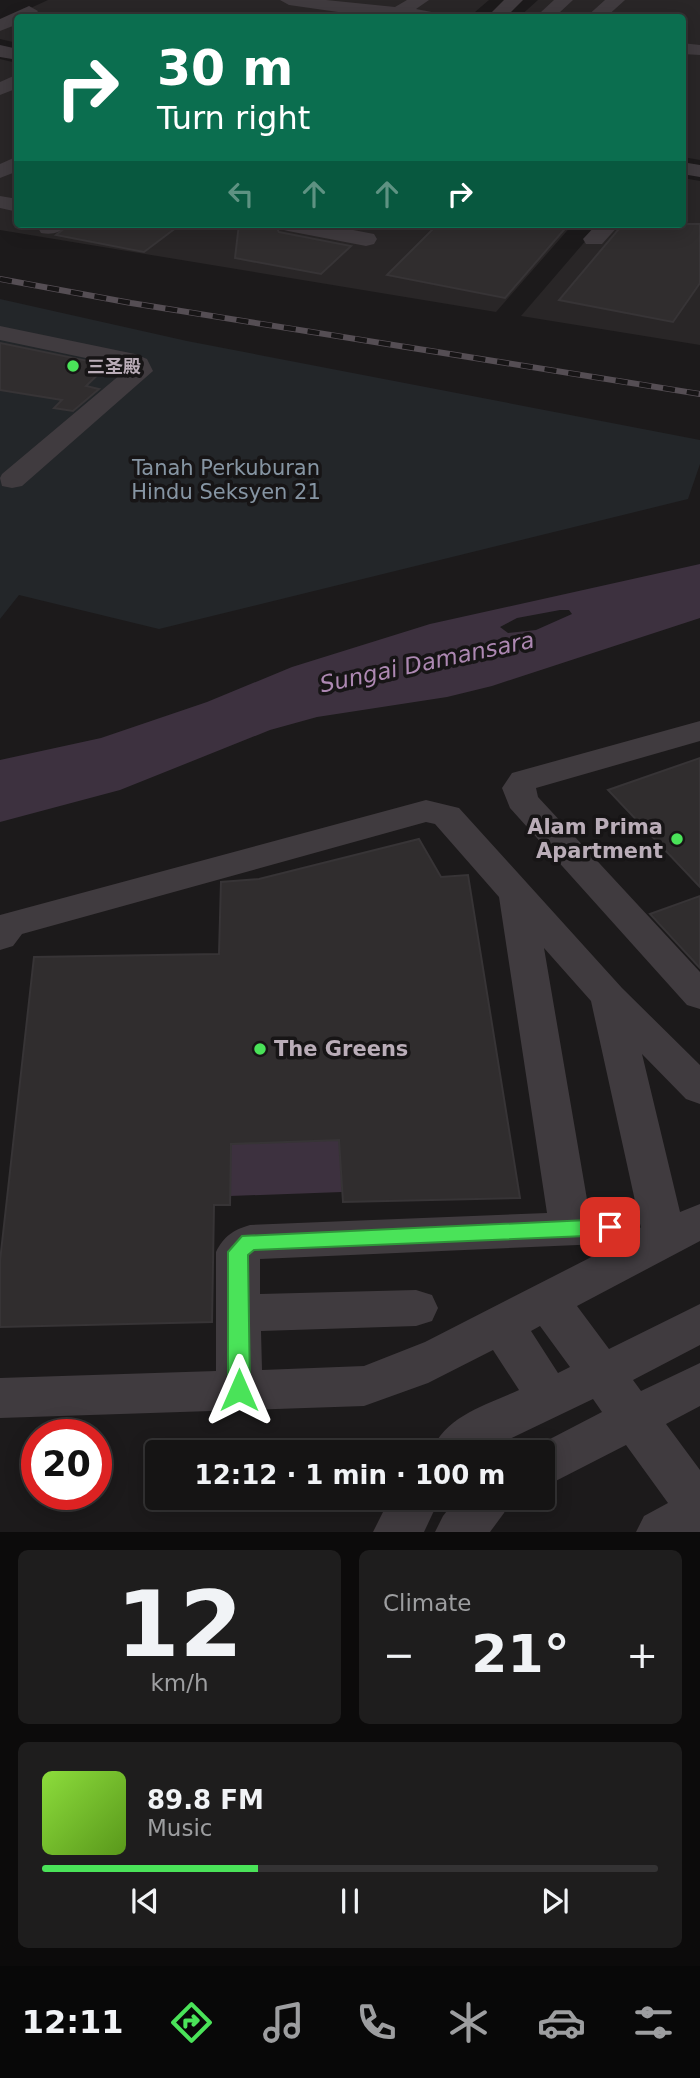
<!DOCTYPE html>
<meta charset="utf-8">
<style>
body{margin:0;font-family:"DejaVu Sans","Noto Sans SC",sans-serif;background:#1e1d1d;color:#f1f3f6;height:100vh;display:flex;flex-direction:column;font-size:26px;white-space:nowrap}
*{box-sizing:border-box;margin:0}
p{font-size:23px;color:#9d9ea0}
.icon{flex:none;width:38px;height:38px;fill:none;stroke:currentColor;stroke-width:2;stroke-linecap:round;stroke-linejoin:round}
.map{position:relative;height:1532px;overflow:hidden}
.sheet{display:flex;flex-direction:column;gap:18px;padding:18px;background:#0c0b0b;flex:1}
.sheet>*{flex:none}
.guide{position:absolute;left:14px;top:14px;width:672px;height:214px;border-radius:7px;box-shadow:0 4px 18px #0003,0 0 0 2px #343334;background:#0b6e4f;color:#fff;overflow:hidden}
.speed{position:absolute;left:21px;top:1419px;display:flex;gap:14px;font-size:35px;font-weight:700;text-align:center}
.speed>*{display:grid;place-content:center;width:91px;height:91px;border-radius:50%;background:#151414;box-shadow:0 4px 18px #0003,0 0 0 2px #343334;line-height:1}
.speed .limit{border:10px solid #d22;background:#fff;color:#111}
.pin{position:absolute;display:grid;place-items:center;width:60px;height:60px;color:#fff;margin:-30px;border-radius:14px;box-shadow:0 4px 10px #0006}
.me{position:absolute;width:77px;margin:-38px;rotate:0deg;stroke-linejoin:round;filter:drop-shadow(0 0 5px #0008)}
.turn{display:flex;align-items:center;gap:24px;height:147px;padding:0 28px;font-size:32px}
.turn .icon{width:91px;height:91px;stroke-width:2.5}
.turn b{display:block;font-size:49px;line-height:60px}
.lanes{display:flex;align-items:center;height:66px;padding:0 28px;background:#0003;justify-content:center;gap:35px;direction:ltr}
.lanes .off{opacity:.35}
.big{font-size:52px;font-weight:700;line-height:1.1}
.sheet .tile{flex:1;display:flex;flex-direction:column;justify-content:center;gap:10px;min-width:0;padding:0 24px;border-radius:10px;background:#1e1d1d}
.sheet .dial{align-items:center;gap:0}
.dial b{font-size:91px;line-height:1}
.song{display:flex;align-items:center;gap:21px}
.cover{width:84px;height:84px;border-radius:10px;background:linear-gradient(135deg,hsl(90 70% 55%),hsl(90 70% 35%))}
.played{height:7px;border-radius:4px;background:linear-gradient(90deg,#4ae359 35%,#343334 35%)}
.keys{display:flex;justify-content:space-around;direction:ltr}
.heat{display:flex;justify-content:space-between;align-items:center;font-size:38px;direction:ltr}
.sheet .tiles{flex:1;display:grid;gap:18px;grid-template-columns:1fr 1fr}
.tile:last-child{grid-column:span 2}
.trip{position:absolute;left:145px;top:1440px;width:410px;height:70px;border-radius:7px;background:#151414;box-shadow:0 4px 18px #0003,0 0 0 2px #343334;font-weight:700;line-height:70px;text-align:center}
.tab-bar{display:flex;height:112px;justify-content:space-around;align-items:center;background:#080808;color:#9d9ea0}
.tab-bar .icon{width:49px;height:49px}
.tab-bar .on{color:#4ae359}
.tab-bar b{font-size:32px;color:#f1f3f6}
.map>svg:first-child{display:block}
.built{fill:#292627}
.green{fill:#232629}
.water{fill:#3d313f;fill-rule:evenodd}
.building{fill:#302d2e;stroke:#373436;stroke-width:2}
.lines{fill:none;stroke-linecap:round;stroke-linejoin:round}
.minor{fill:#403b3f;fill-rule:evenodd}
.rail-casing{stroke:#554e54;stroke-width:6}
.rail{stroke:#171516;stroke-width:4.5;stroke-dasharray:12;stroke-linecap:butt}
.route{fill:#4ae359;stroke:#30943a;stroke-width:2}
.poi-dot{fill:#4ae359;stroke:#171516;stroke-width:2.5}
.labels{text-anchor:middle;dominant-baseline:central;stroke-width:7;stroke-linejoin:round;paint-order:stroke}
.far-poi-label{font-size:18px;font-weight:bold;fill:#baadb8;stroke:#171516;text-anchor:start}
.park-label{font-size:21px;fill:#8695a3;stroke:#171516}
.poi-label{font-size:21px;font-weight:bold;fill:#baadb8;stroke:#171516;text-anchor:end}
.water-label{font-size:23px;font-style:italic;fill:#ad88b2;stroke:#171516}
</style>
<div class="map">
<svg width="700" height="1532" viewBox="0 0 700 1532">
<rect width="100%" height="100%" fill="#1c1a1b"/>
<g class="built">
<polygon points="48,0 489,0 468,18 18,18 17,43 0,39 0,22"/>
<polygon points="538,0 700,0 700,160 683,157 682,18 518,18"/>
<polygon points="0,59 17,63 18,224 573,224 496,312 0,230"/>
<polygon points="683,178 700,181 700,345 521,316 600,224 682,224"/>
</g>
<polygon class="green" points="0,299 187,341 700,440 700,464 688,499 159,629 19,595 0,619"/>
<g class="water">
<path d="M700,564v54l-208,68 -45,11 -130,20 -47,13 -150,60 -120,32v-62l101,-22 106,-36 85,-35 138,-43zM560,610h9l3,4 -36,16 -28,3 -8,-6 17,-9z"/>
<polygon points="339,1140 342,1192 230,1196 231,1144"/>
</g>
<g class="building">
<polygon points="70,224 181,224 144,252 56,235"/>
<polygon points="239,224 274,224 279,232 351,246 321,274 235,258"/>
<polygon points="438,224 569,224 505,298 387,275"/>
<polygon points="623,224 700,224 700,283 673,322 559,300"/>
<polygon points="0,343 108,365 86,386 99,389 73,411 54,408 62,400 0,390"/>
<polygon points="700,758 700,887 608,790"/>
<polygon points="419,839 441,877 468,875 520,1198 343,1202 339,1140 231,1144 230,1205 214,1205 212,1322 0,1327 0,1261 34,957 219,954 221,882 259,879"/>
<polygon points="700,896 700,968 650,914"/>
</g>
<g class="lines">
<g class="minor">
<polygon points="280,0 326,0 395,7 407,0 429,0 416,9 442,14 444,18 352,14 289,5"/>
<polygon points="504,0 523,0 505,18 486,18"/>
<polygon points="554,0 573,0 559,13 563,18 545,18 541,12"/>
<polygon points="605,0 625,0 605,18 585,18"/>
<polygon points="29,6 38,11 35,15 18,18 18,24 0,31 0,19"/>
<polygon points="682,43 700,45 700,55 682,54"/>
<polygon points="0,45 18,49 18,60 0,57"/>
<polygon points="18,74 18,88 0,95 0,82"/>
<polygon points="18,156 18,171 0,178 0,164"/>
<polygon points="682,162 700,165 700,177 682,174"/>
<polygon points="0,196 18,199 18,212 0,208"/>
<path d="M41,224h26c-6,9 -15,11 -26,9l-3,-5z"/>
<polygon points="277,224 322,224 374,234 377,239 374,244 366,246 288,231 280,229"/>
<polygon points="597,224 620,224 602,244 586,244 583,239"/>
<polygon points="0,326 135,354 147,359 153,371 22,486 12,488 2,486 0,478 2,474 127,369 119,365 0,340"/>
<polygon points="700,721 700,741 536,788 538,797 700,972 700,1009 687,1005 510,808 502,788 512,773"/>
<path d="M426,800l33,8 163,180 78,77v39l-14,-5 -44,-45 38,158 20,-8v37l-123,65 32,43 91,-45v41l-67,35 8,11 59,-28v43l-34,18 34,46v62h-64l8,-16 24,-13 -42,-58 -84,43v-36h-17l77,-40 -9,-13 -102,49 -5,4h-55c14,-36 55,-47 88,-62l-26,-40 -65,33 -64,23 -364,12v-40l216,-7v-119c8,-16 17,-22 34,-27l297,-12 -48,-316 -64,-73 -9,-2 -404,112 -9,12 -13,4v-35zM544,948l47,53 50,227c-18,-14 -29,-18 -52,-17zM601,1244l6,5 -182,93 -61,24 -102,4 -1,-39 155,-5 16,-5 6,-13 -6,-13 -16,-5 -156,4v-35zM540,1326l30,41 -12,6 -27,-42z"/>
<polygon points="390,1498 440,1498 424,1532 373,1532"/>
<polygon points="457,1498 511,1498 504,1513 490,1532 435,1532 443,1516"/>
</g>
<g class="rail-casing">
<polyline id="rail" points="0,279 131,303 700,394"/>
</g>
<use href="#rail" class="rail"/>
</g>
<polygon class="route" points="610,1219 617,1221 620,1227 617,1233 610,1235 254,1250 248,1255 250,1390 247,1396 239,1399 231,1396 228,1390 228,1252 242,1236"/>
<g class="poi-dot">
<circle cx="73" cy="366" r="7"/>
<circle cx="677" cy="839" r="7"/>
<circle cx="260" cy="1049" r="7"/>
</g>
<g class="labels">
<g class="far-poi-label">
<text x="87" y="366">三圣殿</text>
</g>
<g class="park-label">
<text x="226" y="468">Tanah Perkuburan<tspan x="226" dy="24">Hindu Seksyen 21</tspan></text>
</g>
<g class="poi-label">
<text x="663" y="827">Alam Prima<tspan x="663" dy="24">Apartment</tspan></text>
<text x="274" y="1049" text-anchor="start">The Greens</text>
</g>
<g class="water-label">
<text transform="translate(427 662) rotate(-12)">Sungai Damansara</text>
</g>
</g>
</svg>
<div class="speed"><div class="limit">20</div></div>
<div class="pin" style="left:610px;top:1227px;background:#d93025"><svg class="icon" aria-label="arrive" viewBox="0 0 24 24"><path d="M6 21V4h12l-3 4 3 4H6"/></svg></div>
<svg class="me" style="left:239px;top:1390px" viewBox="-20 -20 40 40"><path d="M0-17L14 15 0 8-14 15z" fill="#4ae359" stroke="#fff" stroke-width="4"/></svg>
<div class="trip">12:12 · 1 min · 100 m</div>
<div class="guide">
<div class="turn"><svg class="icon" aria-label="right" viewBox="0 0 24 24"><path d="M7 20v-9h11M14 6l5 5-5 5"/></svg><div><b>30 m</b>Turn right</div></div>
<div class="lanes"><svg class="icon off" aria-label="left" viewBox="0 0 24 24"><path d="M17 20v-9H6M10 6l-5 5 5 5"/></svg><svg class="icon off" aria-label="ahead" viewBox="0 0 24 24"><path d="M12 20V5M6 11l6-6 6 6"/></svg><svg class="icon off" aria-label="ahead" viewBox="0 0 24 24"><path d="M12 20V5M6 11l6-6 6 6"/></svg><svg class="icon" aria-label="right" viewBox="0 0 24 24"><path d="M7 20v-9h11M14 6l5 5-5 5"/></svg></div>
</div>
</div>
<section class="sheet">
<div class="tiles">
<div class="tile dial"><b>12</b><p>km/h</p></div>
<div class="tile"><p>Climate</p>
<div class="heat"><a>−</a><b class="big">21°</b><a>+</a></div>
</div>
<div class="tile">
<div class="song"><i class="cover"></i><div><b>89.8 FM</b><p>Music</p></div></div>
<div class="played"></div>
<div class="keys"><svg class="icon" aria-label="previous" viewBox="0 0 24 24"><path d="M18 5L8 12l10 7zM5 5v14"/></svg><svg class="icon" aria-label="pause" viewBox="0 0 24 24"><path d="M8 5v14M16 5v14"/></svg><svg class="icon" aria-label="next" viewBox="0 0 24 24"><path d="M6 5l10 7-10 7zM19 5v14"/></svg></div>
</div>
</div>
</section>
<nav class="tab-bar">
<b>12:11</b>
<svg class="icon on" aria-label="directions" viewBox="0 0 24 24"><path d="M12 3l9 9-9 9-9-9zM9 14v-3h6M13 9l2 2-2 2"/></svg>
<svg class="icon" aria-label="music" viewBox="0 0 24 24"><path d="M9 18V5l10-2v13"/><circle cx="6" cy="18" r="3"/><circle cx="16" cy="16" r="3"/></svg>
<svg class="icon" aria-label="phone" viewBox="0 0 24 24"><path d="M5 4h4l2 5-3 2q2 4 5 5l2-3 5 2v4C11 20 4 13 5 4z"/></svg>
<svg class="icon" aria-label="climate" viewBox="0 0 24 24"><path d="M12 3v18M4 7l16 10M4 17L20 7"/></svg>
<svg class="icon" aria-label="car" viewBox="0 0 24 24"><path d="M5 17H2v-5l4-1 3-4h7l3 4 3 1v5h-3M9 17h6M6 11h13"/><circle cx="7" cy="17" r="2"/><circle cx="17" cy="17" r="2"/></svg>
<svg class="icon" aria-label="filters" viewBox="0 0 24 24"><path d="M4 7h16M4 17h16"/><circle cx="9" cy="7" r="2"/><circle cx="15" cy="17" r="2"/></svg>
</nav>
